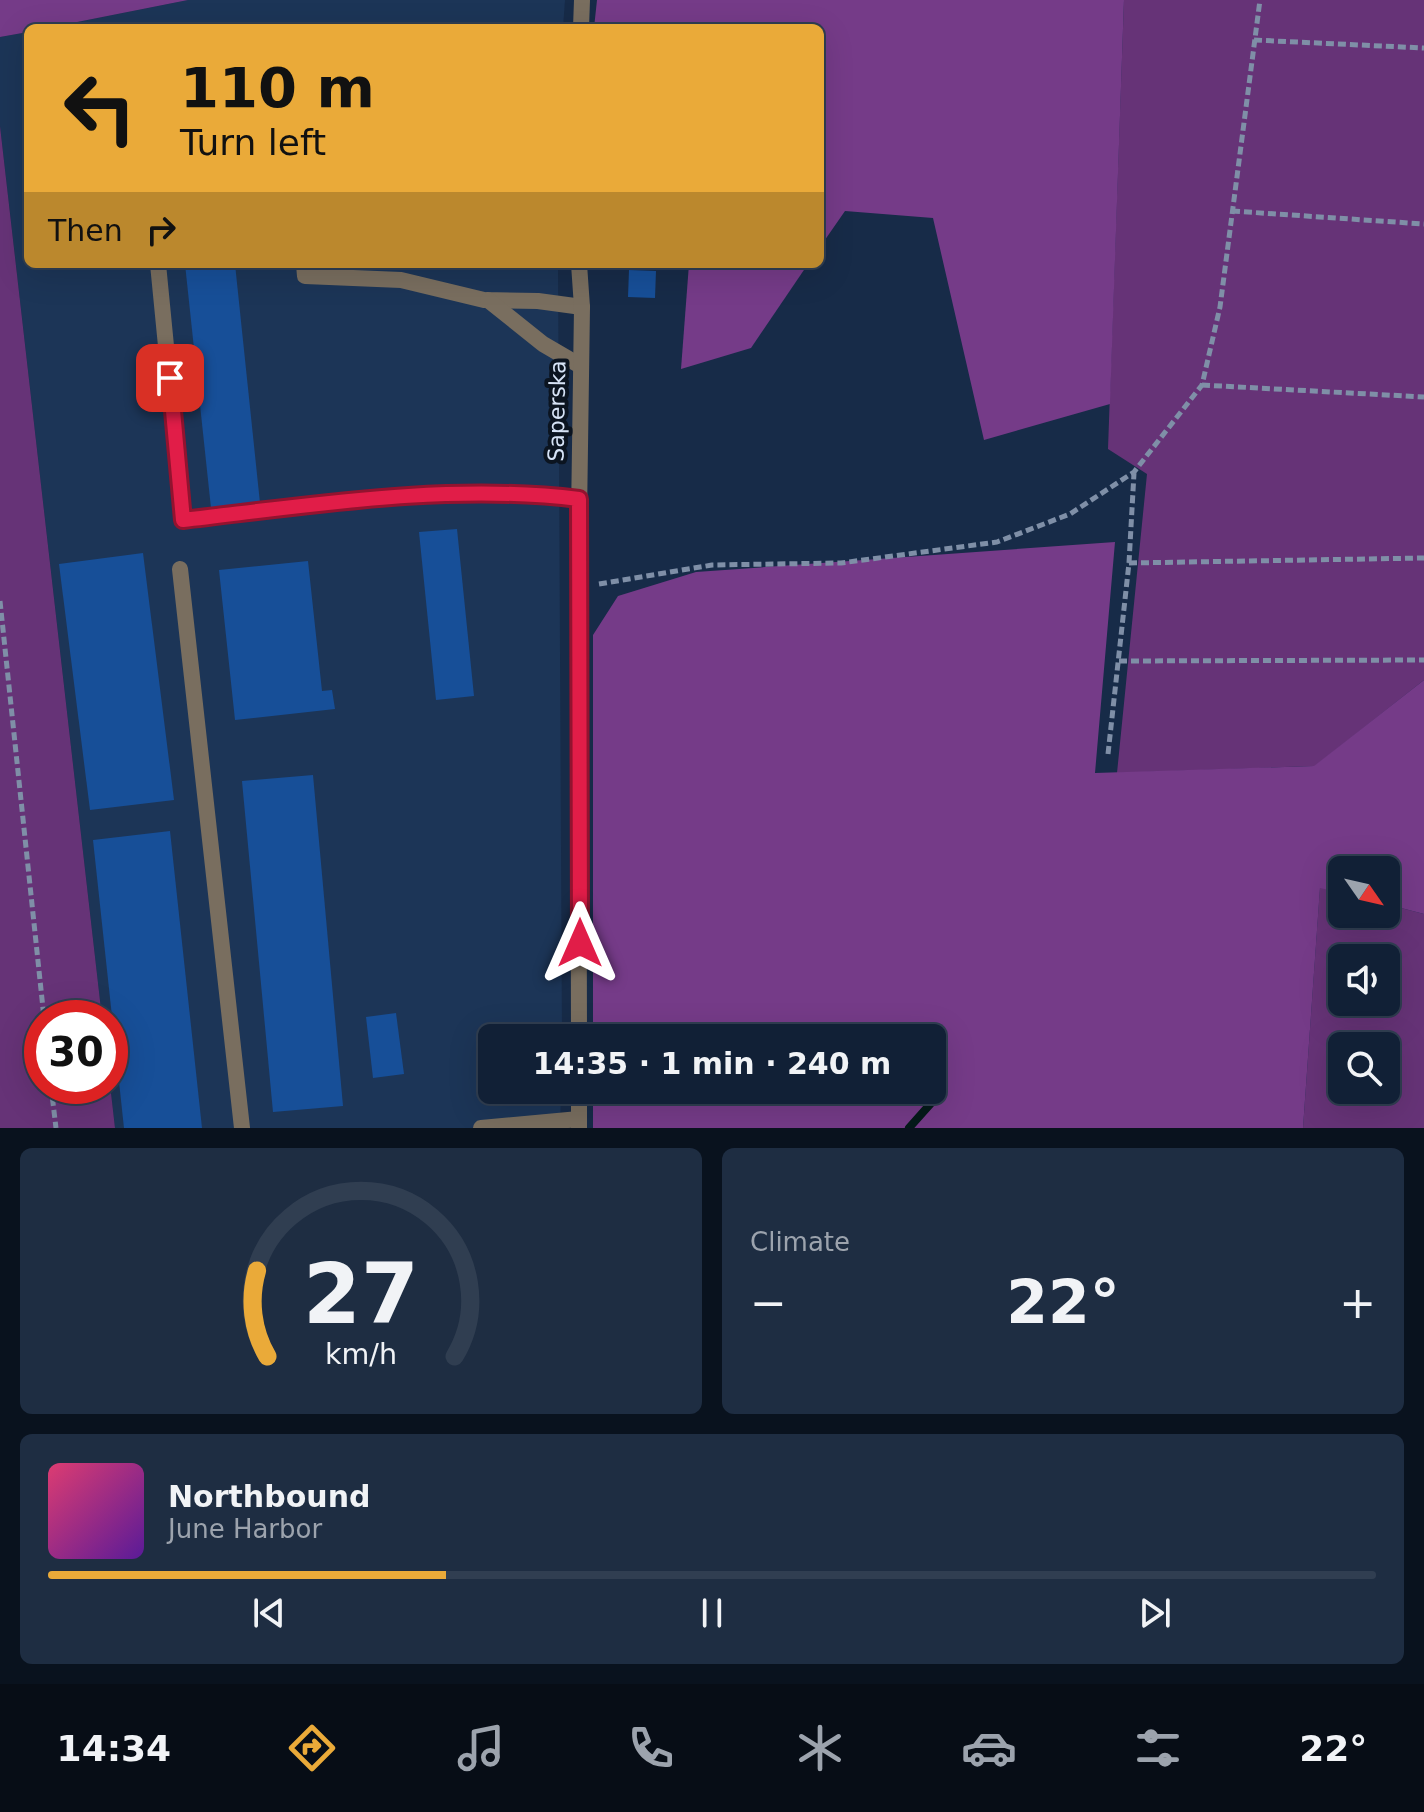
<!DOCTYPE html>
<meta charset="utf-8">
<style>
body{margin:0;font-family:"DejaVu Sans",sans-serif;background:#1e2d42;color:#f1f3f6;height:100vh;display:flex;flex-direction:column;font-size:30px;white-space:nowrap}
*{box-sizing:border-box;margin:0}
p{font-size:26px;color:#9ca3ad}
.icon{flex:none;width:44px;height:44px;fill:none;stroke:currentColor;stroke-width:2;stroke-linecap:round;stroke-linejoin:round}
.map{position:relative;height:1128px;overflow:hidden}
.sheet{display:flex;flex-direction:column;gap:20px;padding:20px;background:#09121e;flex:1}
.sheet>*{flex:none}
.top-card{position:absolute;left:24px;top:24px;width:800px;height:244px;border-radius:12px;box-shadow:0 8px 32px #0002,0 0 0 2px #303e51;background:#eaaa39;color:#111;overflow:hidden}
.needle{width:52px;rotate:124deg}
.controls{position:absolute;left:1328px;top:856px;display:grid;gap:16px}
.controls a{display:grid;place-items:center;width:72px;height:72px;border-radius:12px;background:#112036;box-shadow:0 8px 32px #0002,0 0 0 2px #303e51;font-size:40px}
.speed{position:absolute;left:24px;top:1000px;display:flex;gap:16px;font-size:40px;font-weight:700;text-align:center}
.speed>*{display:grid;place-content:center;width:104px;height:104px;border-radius:50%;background:#112036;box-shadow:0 8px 32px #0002,0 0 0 2px #303e51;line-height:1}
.speed .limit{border:12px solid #d22;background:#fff;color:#111}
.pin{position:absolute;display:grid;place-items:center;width:68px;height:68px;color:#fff;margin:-34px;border-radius:16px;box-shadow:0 4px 12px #0006}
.me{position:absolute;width:88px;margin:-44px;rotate:0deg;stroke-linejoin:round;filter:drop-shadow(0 0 6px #0008)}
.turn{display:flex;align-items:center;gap:28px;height:168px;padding:0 24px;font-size:36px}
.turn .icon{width:104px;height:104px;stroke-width:2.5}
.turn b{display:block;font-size:56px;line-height:68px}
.then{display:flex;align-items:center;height:76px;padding:0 24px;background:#0003;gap:16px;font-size:30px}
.big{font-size:60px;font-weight:700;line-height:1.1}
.sheet .card{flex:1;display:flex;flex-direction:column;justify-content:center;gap:12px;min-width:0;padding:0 28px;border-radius:12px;background:#1e2d42}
.sheet .dial{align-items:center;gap:0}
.dial svg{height:208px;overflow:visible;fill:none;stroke:#303e51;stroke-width:7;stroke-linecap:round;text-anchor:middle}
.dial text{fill:#f1f3f6;stroke:none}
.song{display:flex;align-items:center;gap:24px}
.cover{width:96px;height:96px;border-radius:12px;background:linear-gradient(135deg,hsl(340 70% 55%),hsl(270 70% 35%))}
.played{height:8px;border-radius:4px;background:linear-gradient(90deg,#eaaa39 30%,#303e51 30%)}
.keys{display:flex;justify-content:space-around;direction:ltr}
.heat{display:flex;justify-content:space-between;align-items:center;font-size:44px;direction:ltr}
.sheet .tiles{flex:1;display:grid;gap:20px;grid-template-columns:1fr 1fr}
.card:last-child{grid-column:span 2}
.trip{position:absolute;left:478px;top:1024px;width:468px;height:80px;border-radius:12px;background:#112036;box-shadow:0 8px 32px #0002,0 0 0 2px #303e51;font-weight:700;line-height:80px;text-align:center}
.tabs{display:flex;height:128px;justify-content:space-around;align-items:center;background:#070d16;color:#9ca3ad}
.tabs .icon{width:56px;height:56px}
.tabs .active{color:#eaaa39}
.tabs b{font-size:36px;color:#f1f3f6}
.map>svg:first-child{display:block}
.built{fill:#1c3557}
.green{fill:#637;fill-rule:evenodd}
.forest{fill:#753b88}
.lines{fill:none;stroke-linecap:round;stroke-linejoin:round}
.stream{stroke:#051a1a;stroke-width:8}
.building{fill:#174f98}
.path{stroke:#7f8fa7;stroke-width:5;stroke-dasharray:8 4;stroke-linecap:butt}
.lane{stroke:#796e5f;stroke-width:16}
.street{stroke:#796e5f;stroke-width:16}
.route-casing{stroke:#92132f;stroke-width:20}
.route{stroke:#e11d48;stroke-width:14}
.labels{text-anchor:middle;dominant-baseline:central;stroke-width:8;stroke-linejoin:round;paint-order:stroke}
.street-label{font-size:22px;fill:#d6e3f6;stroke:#0b1420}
</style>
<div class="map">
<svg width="1424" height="1128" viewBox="0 0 1424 1128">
<rect width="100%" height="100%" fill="#172b48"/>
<g class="built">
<polygon points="188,0 565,0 563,28 47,28"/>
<polygon points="28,32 28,264 558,264 562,1038 492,1038 492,1090 561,1090 560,1128 115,1128 110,1084 110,1018 102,1018 0,126 0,37"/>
</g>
<g class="green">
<polygon points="1124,0 1424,0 1424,680 1315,766 1117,773 1147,474 1108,449"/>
<polygon points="0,126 102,1018 42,1018 42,1086 110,1086 110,1084 115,1128 0,1128"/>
<path d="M1320,887l22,6v21h44v-10l38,10v214h-121zM1342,958h44v44h-44zM1342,1046h44v44h-44z"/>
</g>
<g class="forest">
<polygon points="0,0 188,0 47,28 28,28 28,32 0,37"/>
<polygon points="597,0 1124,0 1110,404 984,440 933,218 845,211 820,247 820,28 594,28"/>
<polygon points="689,264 808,264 751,348 681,369"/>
<polygon points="1115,542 1095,773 1314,766 1424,680 1424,914 1386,904 1386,870 1342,870 1342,893 1320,888 1303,1128 593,1128 593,1090 932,1090 932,1038 593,1038 593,635 618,596 696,572"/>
</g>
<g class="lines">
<polyline class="stream" points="909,1128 933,1101"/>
</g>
<g class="building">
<polygon points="185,264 235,264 260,503 211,508"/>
<polygon points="629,270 656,271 655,298 628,297"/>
<polygon points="457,529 474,696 436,700 419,532"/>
<polygon points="143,553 174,800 90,810 59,564"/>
<polygon points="308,561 322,691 332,690 335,709 235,720 219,570"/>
<polygon points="313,775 343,1106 273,1112 242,781"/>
<polygon points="170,831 202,1128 124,1128 93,840"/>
<polygon points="396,1013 404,1074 373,1078 366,1017"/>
</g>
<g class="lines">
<g class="path">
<polyline points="1254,40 1424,48"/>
<polyline points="1232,211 1424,224"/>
<polyline points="1202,385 1424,397"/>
<polyline points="1129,563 1424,558"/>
<polyline points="599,584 712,565 841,563 997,542 1070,514 1134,472 1202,385 1220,307 1260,0"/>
<polyline points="0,601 44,1018"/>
<polyline points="1119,661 1424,660"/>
<polyline points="1108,754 1129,563 1134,473"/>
<polyline points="51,1086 56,1128"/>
</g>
<g class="lane">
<path d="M158,264l25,256c131,-15 265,-37 396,-21"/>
<polyline points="304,264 305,276 401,280 484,300 538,301 582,307"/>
<polyline points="488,300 543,344 579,365"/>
<polyline points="180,569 242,1128"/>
<polyline points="481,1128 579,1119"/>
</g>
<g class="street">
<polyline points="581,28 582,0"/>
<polyline points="579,1038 578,587 582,307 579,264"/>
<polyline points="579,1128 579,1090"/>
</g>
</g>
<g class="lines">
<g class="route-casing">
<path id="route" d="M170,378l13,142c129,-15 266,-37 396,-21l1,444"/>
</g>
<use href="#route" class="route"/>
</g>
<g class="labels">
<g class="street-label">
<text transform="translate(557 411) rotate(-89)">Saperska</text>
</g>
</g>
</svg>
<div class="controls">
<a><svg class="needle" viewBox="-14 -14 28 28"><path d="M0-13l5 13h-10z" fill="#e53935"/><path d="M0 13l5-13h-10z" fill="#9ca3ad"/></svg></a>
<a><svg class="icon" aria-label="sound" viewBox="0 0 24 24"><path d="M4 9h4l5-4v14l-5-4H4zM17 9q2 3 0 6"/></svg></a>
<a><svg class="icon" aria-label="search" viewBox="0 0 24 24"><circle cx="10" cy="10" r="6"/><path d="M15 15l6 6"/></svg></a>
</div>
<div class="speed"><div class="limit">30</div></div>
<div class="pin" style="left:170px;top:378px;background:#d93025"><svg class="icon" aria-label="arrive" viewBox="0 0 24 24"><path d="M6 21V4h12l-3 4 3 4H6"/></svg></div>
<svg class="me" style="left:580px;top:943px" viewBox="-20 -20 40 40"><path d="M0-17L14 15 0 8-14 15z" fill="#e11d48" stroke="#fff" stroke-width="4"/></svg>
<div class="trip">14:35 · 1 min · 240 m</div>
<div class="top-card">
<div class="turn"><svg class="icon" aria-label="left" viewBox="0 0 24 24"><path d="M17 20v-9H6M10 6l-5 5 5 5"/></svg><div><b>110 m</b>Turn left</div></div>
<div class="then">Then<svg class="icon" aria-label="right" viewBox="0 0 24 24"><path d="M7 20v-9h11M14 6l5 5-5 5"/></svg></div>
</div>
</div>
<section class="sheet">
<div class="tiles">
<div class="card dial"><svg viewBox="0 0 100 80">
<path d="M14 69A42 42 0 1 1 86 69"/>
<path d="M14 69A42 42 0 0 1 10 36" stroke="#eaaa39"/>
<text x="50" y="56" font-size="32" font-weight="700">27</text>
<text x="50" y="72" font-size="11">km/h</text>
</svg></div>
<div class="card"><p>Climate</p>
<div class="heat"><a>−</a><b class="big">22°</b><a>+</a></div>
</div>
<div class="card">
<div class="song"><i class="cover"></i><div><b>Northbound</b><p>June Harbor</p></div></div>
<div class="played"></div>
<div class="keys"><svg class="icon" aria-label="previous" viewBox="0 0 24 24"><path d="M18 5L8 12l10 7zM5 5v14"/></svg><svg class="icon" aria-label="pause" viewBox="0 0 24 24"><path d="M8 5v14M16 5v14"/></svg><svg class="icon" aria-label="next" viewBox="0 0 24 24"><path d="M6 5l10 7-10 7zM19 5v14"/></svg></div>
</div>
</div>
</section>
<nav class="tabs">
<b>14:34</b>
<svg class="icon active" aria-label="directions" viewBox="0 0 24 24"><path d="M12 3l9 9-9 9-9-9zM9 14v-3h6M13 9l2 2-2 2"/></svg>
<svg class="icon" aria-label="music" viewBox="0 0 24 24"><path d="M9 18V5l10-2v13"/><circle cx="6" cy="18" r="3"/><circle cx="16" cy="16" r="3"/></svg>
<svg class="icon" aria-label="phone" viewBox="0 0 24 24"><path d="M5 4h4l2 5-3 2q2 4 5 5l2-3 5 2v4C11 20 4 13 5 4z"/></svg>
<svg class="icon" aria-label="climate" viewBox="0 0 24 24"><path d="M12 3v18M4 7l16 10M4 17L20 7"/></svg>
<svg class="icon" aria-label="car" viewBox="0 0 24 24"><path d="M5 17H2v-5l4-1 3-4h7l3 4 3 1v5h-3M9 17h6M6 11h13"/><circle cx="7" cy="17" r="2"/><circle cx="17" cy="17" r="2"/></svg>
<svg class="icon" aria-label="filters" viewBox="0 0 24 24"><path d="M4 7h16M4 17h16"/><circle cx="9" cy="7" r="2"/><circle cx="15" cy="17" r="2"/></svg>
<b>22°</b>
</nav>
